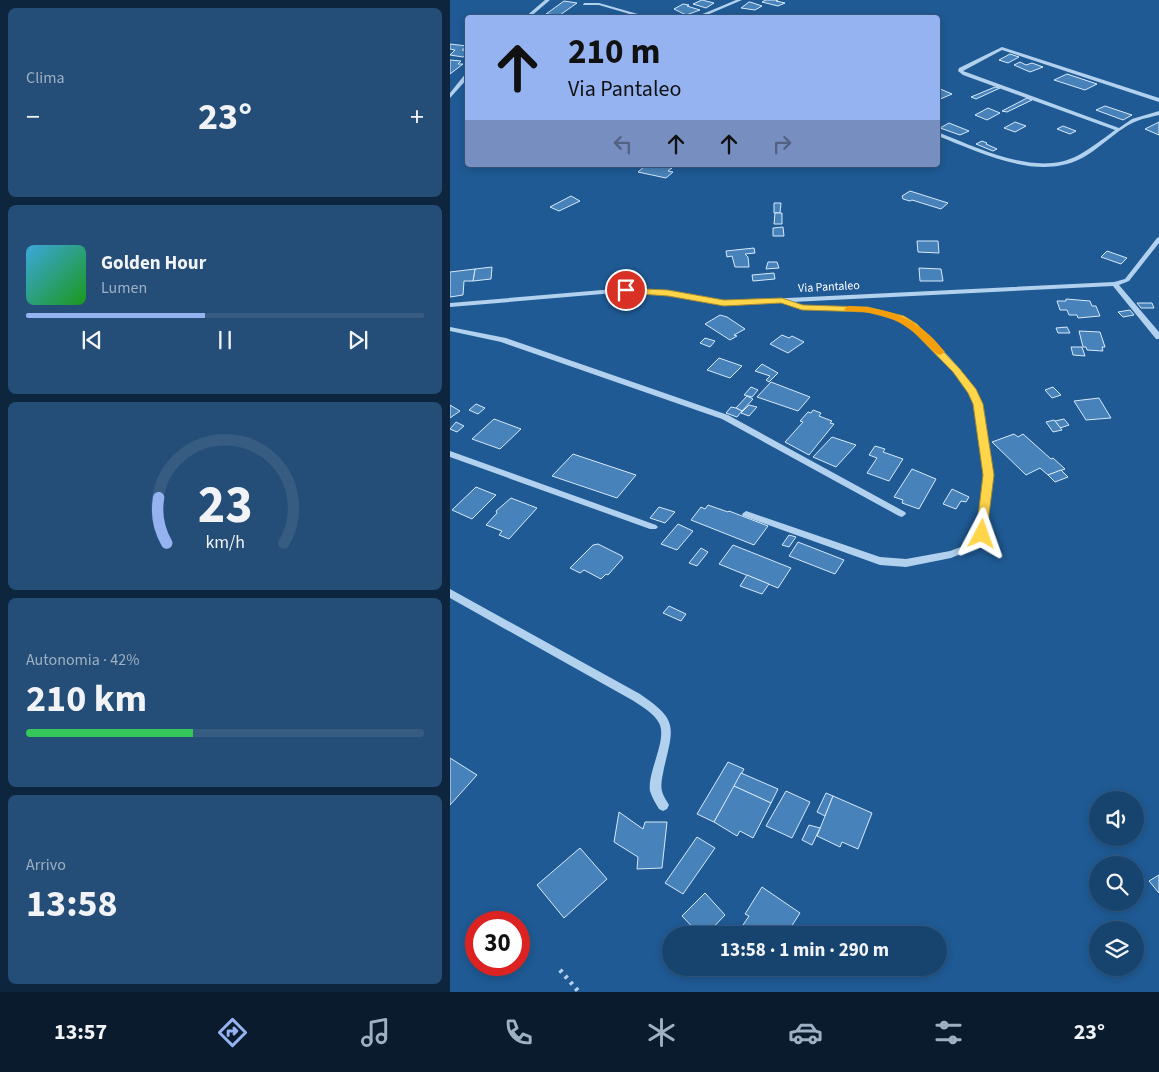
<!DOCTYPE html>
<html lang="it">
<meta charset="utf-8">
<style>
body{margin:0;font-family:"Source Sans 3",sans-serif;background:#244e77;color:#f1f3f6;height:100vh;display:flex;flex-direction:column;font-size:19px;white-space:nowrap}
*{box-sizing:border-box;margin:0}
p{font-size:16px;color:#9eb0c3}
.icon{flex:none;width:28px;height:28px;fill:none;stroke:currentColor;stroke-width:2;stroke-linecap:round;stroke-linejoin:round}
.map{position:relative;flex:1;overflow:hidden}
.details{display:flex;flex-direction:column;gap:8px;padding:8px;background:#0d253d;width:450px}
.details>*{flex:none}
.guide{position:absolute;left:15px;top:15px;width:475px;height:152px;border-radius:5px;box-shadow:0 2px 8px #0003,0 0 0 1px #365c82;background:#95b2f1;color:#111;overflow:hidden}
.fabs{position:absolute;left:639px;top:791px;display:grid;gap:10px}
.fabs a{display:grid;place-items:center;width:55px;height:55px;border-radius:50%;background:#17446f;box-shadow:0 2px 8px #0003,0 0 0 1px #365c82;font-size:25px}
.speed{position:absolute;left:15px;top:911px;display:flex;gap:10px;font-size:25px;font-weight:700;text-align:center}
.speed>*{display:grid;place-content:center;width:65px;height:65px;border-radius:50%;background:#17446f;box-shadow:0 2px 8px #0003,0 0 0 1px #365c82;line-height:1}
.speed .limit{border:8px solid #d22;background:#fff;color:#111}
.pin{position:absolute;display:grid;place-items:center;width:42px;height:42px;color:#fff;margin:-21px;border:2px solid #fff;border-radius:50%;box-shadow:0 1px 5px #0007}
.me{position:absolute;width:55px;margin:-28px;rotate:4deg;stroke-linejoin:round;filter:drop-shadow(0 0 4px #0008)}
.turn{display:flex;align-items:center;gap:18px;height:105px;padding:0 20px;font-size:22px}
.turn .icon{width:65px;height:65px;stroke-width:2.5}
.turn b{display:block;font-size:35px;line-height:42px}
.lanes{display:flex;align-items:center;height:48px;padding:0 20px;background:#0003;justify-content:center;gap:25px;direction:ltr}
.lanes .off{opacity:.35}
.big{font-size:38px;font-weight:700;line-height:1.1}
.details .tile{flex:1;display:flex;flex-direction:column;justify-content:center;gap:8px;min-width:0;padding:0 18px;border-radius:8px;background:#244e77}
.details .dial{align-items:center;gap:0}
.dial svg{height:130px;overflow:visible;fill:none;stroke:#365c82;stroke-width:7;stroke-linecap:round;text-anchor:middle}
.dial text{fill:#f1f3f6;stroke:none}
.song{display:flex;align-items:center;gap:15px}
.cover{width:60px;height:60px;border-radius:8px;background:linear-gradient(135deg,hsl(200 70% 55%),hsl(120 70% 35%))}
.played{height:5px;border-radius:2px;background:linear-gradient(90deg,#95b2f1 45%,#365c82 45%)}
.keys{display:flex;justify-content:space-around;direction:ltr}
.heat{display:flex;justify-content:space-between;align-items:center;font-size:28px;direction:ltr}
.charge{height:8px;border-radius:4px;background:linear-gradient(90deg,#34c759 42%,#365c82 0)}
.trip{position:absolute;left:212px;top:926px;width:285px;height:50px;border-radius:25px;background:#17446f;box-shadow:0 2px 8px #0003,0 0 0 1px #365c82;font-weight:700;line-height:50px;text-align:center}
.tab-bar{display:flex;height:80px;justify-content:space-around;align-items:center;background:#091b2c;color:#9eb0c3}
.tab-bar .icon{width:35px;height:35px}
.tab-bar .on{color:#95b2f1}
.tab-bar b{font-size:22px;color:#f1f3f6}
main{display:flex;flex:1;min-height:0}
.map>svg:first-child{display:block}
.building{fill:#4783ba;stroke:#d7e9fa}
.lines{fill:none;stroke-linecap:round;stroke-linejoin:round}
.path{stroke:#b1d1ee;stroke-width:4.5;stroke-dasharray:3 5;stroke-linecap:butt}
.minor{fill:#b1d1ee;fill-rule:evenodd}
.route{fill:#ffd54a;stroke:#a68a30}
.slow{fill:#f59e0b}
.labels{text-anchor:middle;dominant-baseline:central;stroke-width:5;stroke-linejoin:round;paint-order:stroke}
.far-street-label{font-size:12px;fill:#fff;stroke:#1f5a94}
</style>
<main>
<section class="details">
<div class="tile"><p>Clima</p>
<div class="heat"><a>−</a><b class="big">23°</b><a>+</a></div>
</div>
<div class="tile">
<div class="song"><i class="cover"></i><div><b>Golden Hour</b><p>Lumen</p></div></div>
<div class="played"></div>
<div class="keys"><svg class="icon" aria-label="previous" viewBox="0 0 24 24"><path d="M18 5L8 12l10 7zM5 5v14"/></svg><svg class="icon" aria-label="pause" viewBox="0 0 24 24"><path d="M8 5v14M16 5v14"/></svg><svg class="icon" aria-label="next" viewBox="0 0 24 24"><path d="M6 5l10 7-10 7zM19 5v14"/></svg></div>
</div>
<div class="tile dial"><svg viewBox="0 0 100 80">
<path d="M14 69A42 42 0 1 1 86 69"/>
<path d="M14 69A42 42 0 0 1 9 41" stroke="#95b2f1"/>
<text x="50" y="56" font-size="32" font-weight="700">23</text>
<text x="50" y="72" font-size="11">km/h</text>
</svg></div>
<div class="tile"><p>Autonomia · 42%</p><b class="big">210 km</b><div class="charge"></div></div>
<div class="tile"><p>Arrivo</p><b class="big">13:58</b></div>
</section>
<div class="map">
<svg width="709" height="992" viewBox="0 0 709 992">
<rect width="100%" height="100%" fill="#1f5a94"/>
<g class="building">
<polygon points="252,0 264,3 256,8 243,4"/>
<polygon points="316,0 328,0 326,1 335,3 328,6 312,2"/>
<polygon points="114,1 127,3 110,15 96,14"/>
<polygon points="299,2 300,2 312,6 305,10 291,8"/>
<polygon points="233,4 239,5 237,6 250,10 236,15 224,9"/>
<polygon points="0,44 17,46 12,50 18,51 18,54 13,57 0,55 5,50 0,49"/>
<polygon points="560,54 569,57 558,63 549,60"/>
<polygon points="0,60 11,61 8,64 13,64 0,74"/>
<polygon points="570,62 576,65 582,63 593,67 580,72 564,65"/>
<polygon points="617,74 647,84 635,90 604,80"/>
<polygon points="545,87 550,88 526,99 521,97"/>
<polygon points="488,88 502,94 488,100"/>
<polygon points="577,98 582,100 557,112 552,111"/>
<polygon points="655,106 682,115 673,120 646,110"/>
<polygon points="538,108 550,113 537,120 525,115"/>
<polygon points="565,122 576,126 565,132 554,128"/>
<polygon points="709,122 709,135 695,129"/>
<polygon points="499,123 519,131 510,135 490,128"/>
<polygon points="613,126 626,131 620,134 607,129"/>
<polygon points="532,141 537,143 536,144 547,149 543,151 526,144"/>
<polygon points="201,165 222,168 218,171 223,172 216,178 188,172 195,166 199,167"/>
<polygon points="460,191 498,203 491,209 462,200 460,201 453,199 452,196"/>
<polygon points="121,196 130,201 109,211 100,207"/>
<polygon points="324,203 331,203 330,213 324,213"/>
<polygon points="325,213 332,213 332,224 324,224"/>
<polygon points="333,227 334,236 323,236 323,228"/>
<polygon points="467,241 488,241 489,253 468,252"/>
<polygon points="304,248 305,253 295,254 298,257 299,267 285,267 282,256 277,257 276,251"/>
<polygon points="657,251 677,258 671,264 651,257"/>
<polygon points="318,262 327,262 329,268 316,269"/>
<polygon points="42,267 41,279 23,281 25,269"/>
<polygon points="469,268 491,269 493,281 470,281"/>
<polygon points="25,269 23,281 14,281 13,295 0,297 0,272"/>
<polygon points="324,273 325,279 303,281 302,275"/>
<polygon points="616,299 640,301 642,306 646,306 650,316 628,318 627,315 619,315 617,310 610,310 607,301 616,301"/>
<polygon points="687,303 702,303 704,308 691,308"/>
<polygon points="680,310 684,315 673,317 668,312"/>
<polygon points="270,315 277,317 295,329 284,335 287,336 280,340 255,324"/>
<polygon points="617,327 620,333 608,333 606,328"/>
<polygon points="629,331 650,332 655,347 652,347 653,351 637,350 636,347 633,347"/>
<polygon points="332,335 339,338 342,336 354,342 338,353 320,344"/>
<polygon points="255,338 265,341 260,347 250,343"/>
<polygon points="621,347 632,347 635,356 623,355"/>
<polygon points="269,358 292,366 280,378 257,370"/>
<polygon points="312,364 328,373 319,382 316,380 320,376 305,371"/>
<polygon points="321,382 360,397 348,411 307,397"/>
<polygon points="301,387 308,390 302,397 294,395"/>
<polygon points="603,387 611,395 602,398 595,390"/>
<polygon points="297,396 303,399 292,411 286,408"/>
<polygon points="649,398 661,418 636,420 624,401"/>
<polygon points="26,404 35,408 28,414 19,410"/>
<polygon points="0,405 10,411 0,418"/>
<polygon points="299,405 307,407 299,416 291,413"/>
<polygon points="281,407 286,408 292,411 287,417 276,413"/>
<polygon points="363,410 371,413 369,416 382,421 380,423 384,424 359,455 335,442 353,422 350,421 358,412 361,413"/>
<polygon points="44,419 71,429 50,449 22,439"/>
<polygon points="614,419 619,425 610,428 605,421"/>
<polygon points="604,420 605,421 612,430 603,432 596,422"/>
<polygon points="6,422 14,426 7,432 0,429"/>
<polygon points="564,434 568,437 573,434 601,459 603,458 615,469 598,475 590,468 576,475 542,442"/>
<polygon points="382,437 406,445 386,467 363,457"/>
<polygon points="425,446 435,449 433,452 453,459 439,481 417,473 427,458 419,455"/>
<polygon points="123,454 186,475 167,498 102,476"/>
<polygon points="462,469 486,479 469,509 452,503 453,500 444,497"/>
<polygon points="611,470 618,477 605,482 598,475"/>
<polygon points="26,487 46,495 22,519 2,510"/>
<polygon points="502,489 519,497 516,502 511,501 506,509 493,504"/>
<polygon points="61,498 87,508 59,539 49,535 52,531 36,525 47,513 46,511"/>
<polygon points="258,505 278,512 279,511 318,526 304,545 241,520 251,507 255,509"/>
<polygon points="209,507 225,512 215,523 200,518"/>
<polygon points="228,524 243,531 227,550 211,544"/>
<polygon points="339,535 346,537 339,547 332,545"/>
<polygon points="348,542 394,560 385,574 339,556"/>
<polygon points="148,544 172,556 173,558 158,575 156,574 151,579 134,570 130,573 120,568 143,545"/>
<polygon points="283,545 341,568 328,588 269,564"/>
<polygon points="251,548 258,552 247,566 239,563"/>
<polygon points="297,575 319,584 312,594 290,586"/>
<polygon points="219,606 236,614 231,621 213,613"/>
<polygon points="0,758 27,775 0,805"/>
<polygon points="278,762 294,769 264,822 247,814"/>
<polygon points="291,773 328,789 321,803 284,786"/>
<polygon points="284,786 321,803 303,838 290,831 287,836 264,822"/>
<polygon points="336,791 360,802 342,838 316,826"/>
<polygon points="376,793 383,796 375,816 367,812"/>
<polygon points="383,796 422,813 408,849 392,842 390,847 367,836"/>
<polygon points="169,812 193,829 195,822 217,822 212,868 187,869 188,857 164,842"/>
<polygon points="359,825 370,828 362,845 352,840"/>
<polygon points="247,837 265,848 233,894 215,883"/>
<polygon points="130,848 157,879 114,918 87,885"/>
<polygon points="709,875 709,893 699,881"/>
<polygon points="312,887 350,913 336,935 295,935 289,931 299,916 295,914"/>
<polygon points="255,893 275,915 256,935 250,935 232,916"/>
</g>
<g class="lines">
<polyline class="path" points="110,970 129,992"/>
<g class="minor">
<polygon points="95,0 100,0 79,18 74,18"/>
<polygon points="286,0 292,0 250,18 243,18"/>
<polygon points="134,3 149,3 202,18 193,18 149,5 133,5"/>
<path d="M552,47l157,51v4l-157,-52 -39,21 156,57 13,-9 27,-8v4c-7,2 -15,3 -22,6 -19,7 -38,29 -57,38 -44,22 -101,-7 -142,-23v-3h2c38,15 96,44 137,23 13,-7 26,-17 38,-26l-152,-55 -5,-4 1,-3z"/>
<polygon points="16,73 18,73 18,78 0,98 0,93"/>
<polygon points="709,237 709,243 679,281 669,285 709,332 709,339 706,339 663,286 342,302 353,305 418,308 454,316 481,337 509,368 527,392 535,416 542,475 537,534 531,543 522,549 501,558 456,567 430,565 293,516 292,514 296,511 299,512 430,557 456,559 500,551 516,545 525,539 527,534 534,475 527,416 519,392 503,372 475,341 449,320 418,312 352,309 337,304 336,302 274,305 218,295 176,292 0,307 0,303 176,288 218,291 274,301 664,282 675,279 707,238"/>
<polygon points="0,327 56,338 278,415 455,512 456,514 452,517 449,516 272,419 51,342 0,331"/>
<polygon points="0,451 206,525 208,527 206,529 200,529 0,457"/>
<path d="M0,589l190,105c38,26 34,32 24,74 -1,7 -4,16 -2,23 1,5 5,10 7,14l-2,4 -4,2 -4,-2c-3,-5 -7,-11 -9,-18 -3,-19 18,-52 9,-68 -5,-10 -18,-17 -27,-23l-182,-102z"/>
</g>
</g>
<polygon class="route" points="173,288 218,290 274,300 332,298 353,305 418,307 454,316 467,324 509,368 526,389 533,404 544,475 536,538 528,538 526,534 533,475 523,404 518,393 503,372 460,328 447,320 418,312 352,310 331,303 274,306 218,296 176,293 172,290"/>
<path class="slow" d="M399,306c42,2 69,12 96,46l-5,3 -3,-1c-24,-23 -34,-35 -68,-41 -8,-2 -16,-1 -23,-2l-2,-2z"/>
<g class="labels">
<g class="far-street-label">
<text transform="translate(379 287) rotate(-3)">Via Pantaleo</text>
</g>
</g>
</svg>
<div class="fabs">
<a><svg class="icon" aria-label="sound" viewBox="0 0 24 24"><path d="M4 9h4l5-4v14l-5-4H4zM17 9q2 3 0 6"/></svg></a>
<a><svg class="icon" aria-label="search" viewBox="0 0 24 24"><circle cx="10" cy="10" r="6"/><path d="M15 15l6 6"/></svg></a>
<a><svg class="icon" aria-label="layers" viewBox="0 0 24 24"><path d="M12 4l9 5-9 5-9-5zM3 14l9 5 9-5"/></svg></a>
</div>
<div class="speed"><div class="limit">30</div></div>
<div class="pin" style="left:176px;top:290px;background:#d93025"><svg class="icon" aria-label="arrive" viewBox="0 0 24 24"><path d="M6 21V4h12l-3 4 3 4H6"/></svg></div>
<svg class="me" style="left:532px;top:534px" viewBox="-20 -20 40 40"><path d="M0-17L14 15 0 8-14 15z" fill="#ffd54a" stroke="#fff" stroke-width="4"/></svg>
<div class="trip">13:58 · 1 min · 290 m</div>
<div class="guide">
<div class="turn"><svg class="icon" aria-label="ahead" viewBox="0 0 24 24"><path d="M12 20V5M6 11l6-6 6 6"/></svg><div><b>210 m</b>Via Pantaleo</div></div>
<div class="lanes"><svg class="icon off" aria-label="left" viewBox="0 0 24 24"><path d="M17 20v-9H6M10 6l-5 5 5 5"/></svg><svg class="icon" aria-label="ahead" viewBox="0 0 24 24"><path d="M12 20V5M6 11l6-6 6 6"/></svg><svg class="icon" aria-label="ahead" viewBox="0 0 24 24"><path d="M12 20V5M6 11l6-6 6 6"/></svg><svg class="icon off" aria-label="right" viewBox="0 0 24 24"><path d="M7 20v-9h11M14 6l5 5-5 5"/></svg></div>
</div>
</div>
</main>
<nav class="tab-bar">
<b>13:57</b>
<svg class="icon on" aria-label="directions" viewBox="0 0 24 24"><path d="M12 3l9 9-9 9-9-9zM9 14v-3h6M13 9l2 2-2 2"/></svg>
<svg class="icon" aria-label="music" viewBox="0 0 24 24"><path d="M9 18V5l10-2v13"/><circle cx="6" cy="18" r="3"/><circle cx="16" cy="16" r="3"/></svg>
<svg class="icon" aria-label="phone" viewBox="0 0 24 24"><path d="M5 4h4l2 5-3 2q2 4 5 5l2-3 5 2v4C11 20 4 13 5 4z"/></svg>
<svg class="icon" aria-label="climate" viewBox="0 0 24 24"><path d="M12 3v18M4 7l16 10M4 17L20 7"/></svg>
<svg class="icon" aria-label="car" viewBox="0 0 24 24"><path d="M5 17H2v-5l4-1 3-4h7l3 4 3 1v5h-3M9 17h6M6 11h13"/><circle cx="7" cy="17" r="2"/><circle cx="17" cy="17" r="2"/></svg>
<svg class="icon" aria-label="filters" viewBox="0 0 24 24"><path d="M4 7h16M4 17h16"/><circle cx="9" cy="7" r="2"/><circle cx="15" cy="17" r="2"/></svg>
<b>23°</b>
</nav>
